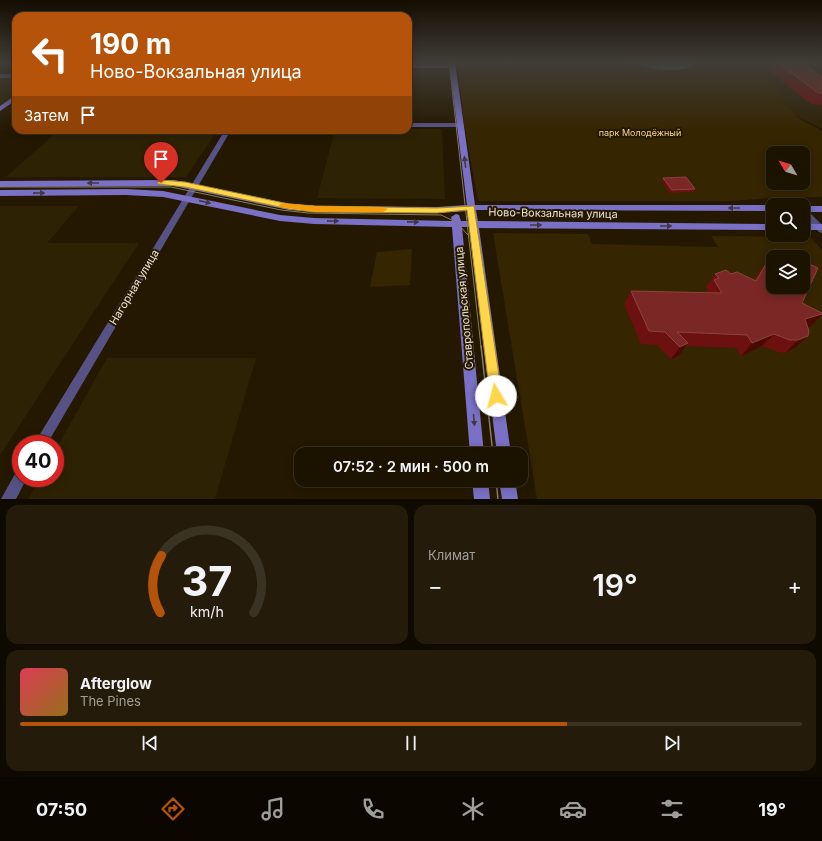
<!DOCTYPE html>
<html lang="ru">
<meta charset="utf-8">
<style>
body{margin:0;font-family:Inter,sans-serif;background:#251b0a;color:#f1f3f6;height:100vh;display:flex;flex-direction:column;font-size:15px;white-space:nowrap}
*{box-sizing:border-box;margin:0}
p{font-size:13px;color:#a09e99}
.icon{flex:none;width:22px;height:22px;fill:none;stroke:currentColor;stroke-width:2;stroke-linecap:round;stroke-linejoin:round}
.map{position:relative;height:499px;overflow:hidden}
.drawer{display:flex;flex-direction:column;gap:6px;padding:6px;background:#0f0a00;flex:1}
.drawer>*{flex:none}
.banner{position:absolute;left:12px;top:12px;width:400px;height:122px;border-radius:12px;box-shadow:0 2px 10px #0003,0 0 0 1px #3a3222;background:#b45309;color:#fff;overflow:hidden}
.needle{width:26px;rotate:308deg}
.buttons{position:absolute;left:766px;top:146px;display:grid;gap:8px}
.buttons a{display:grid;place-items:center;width:44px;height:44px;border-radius:8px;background:#1c1200;box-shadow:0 2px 10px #0003,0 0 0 1px #3a3222;font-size:20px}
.speed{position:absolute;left:12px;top:435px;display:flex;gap:8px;font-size:20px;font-weight:700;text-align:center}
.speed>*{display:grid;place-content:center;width:52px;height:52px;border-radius:50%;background:#1c1200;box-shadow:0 2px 10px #0003,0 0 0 1px #3a3222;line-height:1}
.speed .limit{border:6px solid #d22;background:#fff;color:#111}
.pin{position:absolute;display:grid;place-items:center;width:34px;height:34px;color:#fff;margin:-41px -17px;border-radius:50% 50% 50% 0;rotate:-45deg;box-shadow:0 0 4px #0007}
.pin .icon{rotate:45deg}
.me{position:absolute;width:44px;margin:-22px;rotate:352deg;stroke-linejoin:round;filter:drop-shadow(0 0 3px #0008)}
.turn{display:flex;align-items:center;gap:14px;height:84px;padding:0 12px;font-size:18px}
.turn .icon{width:52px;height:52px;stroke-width:2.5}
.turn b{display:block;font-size:28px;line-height:34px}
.then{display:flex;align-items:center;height:38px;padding:0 12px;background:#0003;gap:8px;font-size:15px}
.big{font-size:30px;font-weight:600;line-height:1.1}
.drawer .widget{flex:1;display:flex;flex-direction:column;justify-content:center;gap:6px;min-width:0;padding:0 14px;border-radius:12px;background:#251b0a}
.drawer .dial{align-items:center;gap:0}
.dial svg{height:104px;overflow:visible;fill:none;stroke:#3a3222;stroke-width:7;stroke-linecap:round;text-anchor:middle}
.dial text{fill:#f1f3f6;stroke:none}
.song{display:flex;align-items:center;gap:12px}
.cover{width:48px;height:48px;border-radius:6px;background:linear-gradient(135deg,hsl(350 70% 55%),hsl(40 70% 35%))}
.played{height:4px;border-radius:2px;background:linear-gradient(90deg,#b45309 70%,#3a3222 70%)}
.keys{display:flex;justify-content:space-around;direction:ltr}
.heat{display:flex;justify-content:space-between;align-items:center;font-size:22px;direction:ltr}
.drawer .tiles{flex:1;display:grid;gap:6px;grid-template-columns:1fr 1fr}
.widget:last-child{grid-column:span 2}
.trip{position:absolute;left:294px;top:447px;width:234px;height:40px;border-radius:12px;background:#1c1200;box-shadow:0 2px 10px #0003,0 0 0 1px #3a3222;font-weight:600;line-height:40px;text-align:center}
.tabs{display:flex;height:64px;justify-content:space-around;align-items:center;background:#0b0700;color:#a09e99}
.tabs .icon{width:28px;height:28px}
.tabs .selected{color:#b45309}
.tabs b{font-size:18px;color:#f1f3f6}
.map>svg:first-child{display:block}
.built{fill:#2e2204}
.green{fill:#352500;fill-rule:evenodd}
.water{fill:#2c6f87}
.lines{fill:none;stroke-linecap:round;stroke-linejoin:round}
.street{fill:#575286;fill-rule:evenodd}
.secondary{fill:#7a70c5;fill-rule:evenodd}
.tram-far1{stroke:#877c67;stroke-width:1}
.tram{stroke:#877c67;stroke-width:1.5}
.wall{fill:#6d1010}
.shaded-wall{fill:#4a0a01}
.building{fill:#7a2725;stroke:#8c4440}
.oneway{fill:#433745}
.route{fill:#ffd54a;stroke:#a68a30}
.slow{fill:#f59e0b}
.labels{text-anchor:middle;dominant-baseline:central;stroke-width:4;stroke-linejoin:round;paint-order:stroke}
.far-park-label{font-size:9px;fill:#fad893;stroke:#251800}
.street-label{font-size:11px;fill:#ece3d2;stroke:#251800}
</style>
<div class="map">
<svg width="822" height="499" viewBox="0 0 822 499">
<rect width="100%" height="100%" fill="#251800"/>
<g class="built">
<polygon points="736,62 822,62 822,129 795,115"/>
<polygon points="0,77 16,77 16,95 0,106"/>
<polygon points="408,129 442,129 445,199 317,198 335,130 408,130"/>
<polygon points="59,130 218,130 186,177 6,177"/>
<polygon points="0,206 79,206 47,243 139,243 0,455"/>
<polygon points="107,358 256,358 215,499 28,499 40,478 55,478 55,451"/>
</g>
<g class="green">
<path d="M458,62h290l35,35 2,8c7,3 8,9 14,13 6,5 16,8 23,13v66h-41l-49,4h-254l-14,-77zM773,153h30v30h-30z"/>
<path d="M493,233l95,1 4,10 126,3 -7,-11 99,1 12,13v249h-285zM773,257h30v30h-30z"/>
<polygon points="412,249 410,285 370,287 377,252"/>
</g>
<path class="water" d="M627,62h65l1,2 -2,3c-22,7 -41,1 -64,-5z"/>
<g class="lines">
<g class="street">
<polygon points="408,64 453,64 456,66 453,68 408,68"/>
<rect x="0" y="74" width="16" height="4"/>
<polygon points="408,123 461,123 464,125 461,127 408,127"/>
<polygon points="225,130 231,130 47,444 34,444"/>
<polygon points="803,208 806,209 822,225 822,233 819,232 803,216"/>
<polygon points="21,470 21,478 27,478 16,499 1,499 16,472"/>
</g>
<g class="secondary">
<polygon points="449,62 455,62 475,205 773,205 773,211 476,210 478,221 773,224 773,230 479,228 511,454 497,454 469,227 462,227 484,454 470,454 452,227 314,224 280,221 163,197 126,195 0,196 0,190 126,189 163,191 280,215 314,218 452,221 451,217 456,214 459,215 461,221 468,221 467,211 437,213 315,212 289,210 174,186 0,187 0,181 174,180 289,204 315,206 437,207 467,205"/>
<polygon points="16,95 16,100 0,111 0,106"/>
<rect x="803" y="206" width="19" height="6"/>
<rect x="803" y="224" width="19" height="6"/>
<polygon points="472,480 488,480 490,499 474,499"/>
<polygon points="499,480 515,480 518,499 502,499"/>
</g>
<g class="tram-far1">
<polyline points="449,62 481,347"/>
<polyline points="0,187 171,187 281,210 308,213 441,215 456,222 468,235"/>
</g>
<g class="tram">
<polyline points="481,346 493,454"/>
<polyline points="496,480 498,499"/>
</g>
</g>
<g class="wall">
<polygon points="774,62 801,62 822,77 822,105 811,104 769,71"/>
<polygon points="663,178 695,189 693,192 670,193 662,181"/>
<polygon points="775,249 802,303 810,327 808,327 795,348 785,353 778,352 762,346 741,356 736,348 686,346 679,356 671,359 657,345 641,344 624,304 631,291 705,293 708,289 706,287 715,274 731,274 754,280 766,262"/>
</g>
<g class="shaded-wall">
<polygon points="822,314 822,315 810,327 793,332 805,319"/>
<polygon points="774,334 762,346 741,356 752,343"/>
<polygon points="808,336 795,348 785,353 798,340"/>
<polygon points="688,343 679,356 671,359 680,347"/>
</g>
<g class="building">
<polygon points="777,62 801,62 822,77 822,93 818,93"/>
<polygon points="686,177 695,189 672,190 663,178"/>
<polygon points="775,249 793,257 773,257 773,287 803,287 803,261 818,268 802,303 822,313 822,314 805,319 809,331 808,336 798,340 790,340 774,334 752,343 747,335 677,332 688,343 680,347 665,332 649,331 631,291 722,293 714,280 719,278 715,274 726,270 731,274 737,272 756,281"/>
</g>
<defs><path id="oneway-solid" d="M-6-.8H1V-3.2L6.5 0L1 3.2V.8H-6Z"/></defs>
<g class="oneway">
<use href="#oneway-solid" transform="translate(465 162) rotate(-97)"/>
<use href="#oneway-solid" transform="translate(93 183) rotate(180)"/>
<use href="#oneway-solid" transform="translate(39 193) rotate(-1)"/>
<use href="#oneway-solid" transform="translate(205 202) rotate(13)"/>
<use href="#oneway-solid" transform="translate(734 208) rotate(-180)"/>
<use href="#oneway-solid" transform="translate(333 221) rotate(1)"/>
<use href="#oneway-solid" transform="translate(413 222) rotate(1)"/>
<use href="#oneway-solid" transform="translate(536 225)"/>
<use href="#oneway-solid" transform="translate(666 226)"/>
<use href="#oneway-solid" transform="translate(474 420) rotate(85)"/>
</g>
<linearGradient id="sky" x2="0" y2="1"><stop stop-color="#140d00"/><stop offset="0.47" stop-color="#403d37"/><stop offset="1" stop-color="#403d37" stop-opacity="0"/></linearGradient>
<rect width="822" height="132" fill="url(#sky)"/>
<polygon class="route" points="161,180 185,182 289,204 315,206 437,208 474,206 502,396 501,400 496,402 492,400 490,396 467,210 437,213 315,212 289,209 185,187 158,184 157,183"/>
<polygon class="slow" points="283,203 315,206 383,207 388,209 383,212 315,212 280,207 279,206 280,204"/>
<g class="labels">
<g class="far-park-label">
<text x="640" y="132">парк Молодёжный</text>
</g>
<g class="street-label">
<text transform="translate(553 213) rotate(1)">Ново-Вокзальная улица</text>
<text transform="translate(134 287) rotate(-59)">Нагорная улица</text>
<text transform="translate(464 308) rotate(-95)">Ставропольская улица</text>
</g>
</g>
</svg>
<div class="buttons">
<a><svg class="needle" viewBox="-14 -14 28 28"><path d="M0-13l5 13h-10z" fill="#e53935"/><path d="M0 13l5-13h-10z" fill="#a09e99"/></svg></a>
<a><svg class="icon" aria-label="search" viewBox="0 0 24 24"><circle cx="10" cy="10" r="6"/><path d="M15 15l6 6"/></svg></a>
<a><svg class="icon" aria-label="layers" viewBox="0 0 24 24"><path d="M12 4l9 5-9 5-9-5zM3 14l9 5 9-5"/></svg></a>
</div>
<div class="speed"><div class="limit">40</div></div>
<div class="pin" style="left:161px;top:183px;background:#d93025"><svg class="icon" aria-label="arrive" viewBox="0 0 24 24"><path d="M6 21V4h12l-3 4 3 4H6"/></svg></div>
<svg class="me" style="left:496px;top:396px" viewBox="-20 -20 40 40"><circle r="19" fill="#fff"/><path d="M0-13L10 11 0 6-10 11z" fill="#ffd54a"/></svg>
<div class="trip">07:52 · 2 мин · 500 m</div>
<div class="banner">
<div class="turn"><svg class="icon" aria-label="left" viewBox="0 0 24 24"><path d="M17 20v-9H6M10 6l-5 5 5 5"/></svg><div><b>190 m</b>Ново-Вокзальная улица</div></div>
<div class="then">Затем<svg class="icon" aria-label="arrive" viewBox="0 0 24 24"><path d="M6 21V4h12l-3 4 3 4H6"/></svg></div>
</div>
</div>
<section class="drawer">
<div class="tiles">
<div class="widget dial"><svg viewBox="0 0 100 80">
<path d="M14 69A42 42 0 1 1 86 69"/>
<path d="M14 69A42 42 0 0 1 15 25" stroke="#b45309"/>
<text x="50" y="56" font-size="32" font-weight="700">37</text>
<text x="50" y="72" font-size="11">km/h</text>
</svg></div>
<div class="widget"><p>Климат</p>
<div class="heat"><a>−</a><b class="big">19°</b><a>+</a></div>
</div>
<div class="widget">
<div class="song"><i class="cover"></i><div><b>Afterglow</b><p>The Pines</p></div></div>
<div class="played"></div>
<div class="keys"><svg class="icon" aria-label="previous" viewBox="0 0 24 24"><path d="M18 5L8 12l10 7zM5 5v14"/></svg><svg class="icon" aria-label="pause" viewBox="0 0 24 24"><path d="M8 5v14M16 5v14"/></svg><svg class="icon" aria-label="next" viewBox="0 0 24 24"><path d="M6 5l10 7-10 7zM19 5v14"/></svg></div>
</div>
</div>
</section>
<nav class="tabs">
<b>07:50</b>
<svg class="icon selected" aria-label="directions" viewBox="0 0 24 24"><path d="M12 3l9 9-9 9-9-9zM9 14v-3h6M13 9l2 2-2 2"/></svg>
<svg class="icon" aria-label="music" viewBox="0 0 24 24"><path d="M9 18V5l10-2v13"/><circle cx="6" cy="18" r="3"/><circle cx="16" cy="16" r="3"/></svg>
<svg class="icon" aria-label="phone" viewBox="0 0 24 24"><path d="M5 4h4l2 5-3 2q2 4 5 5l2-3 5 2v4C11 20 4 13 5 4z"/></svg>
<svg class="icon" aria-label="climate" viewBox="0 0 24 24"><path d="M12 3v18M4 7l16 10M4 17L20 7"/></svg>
<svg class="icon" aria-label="car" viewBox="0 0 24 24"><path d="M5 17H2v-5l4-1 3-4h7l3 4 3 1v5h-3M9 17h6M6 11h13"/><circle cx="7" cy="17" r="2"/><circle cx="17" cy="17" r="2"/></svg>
<svg class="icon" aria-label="filters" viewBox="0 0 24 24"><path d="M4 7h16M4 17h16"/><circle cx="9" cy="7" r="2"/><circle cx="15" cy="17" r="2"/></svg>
<b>19°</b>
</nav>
